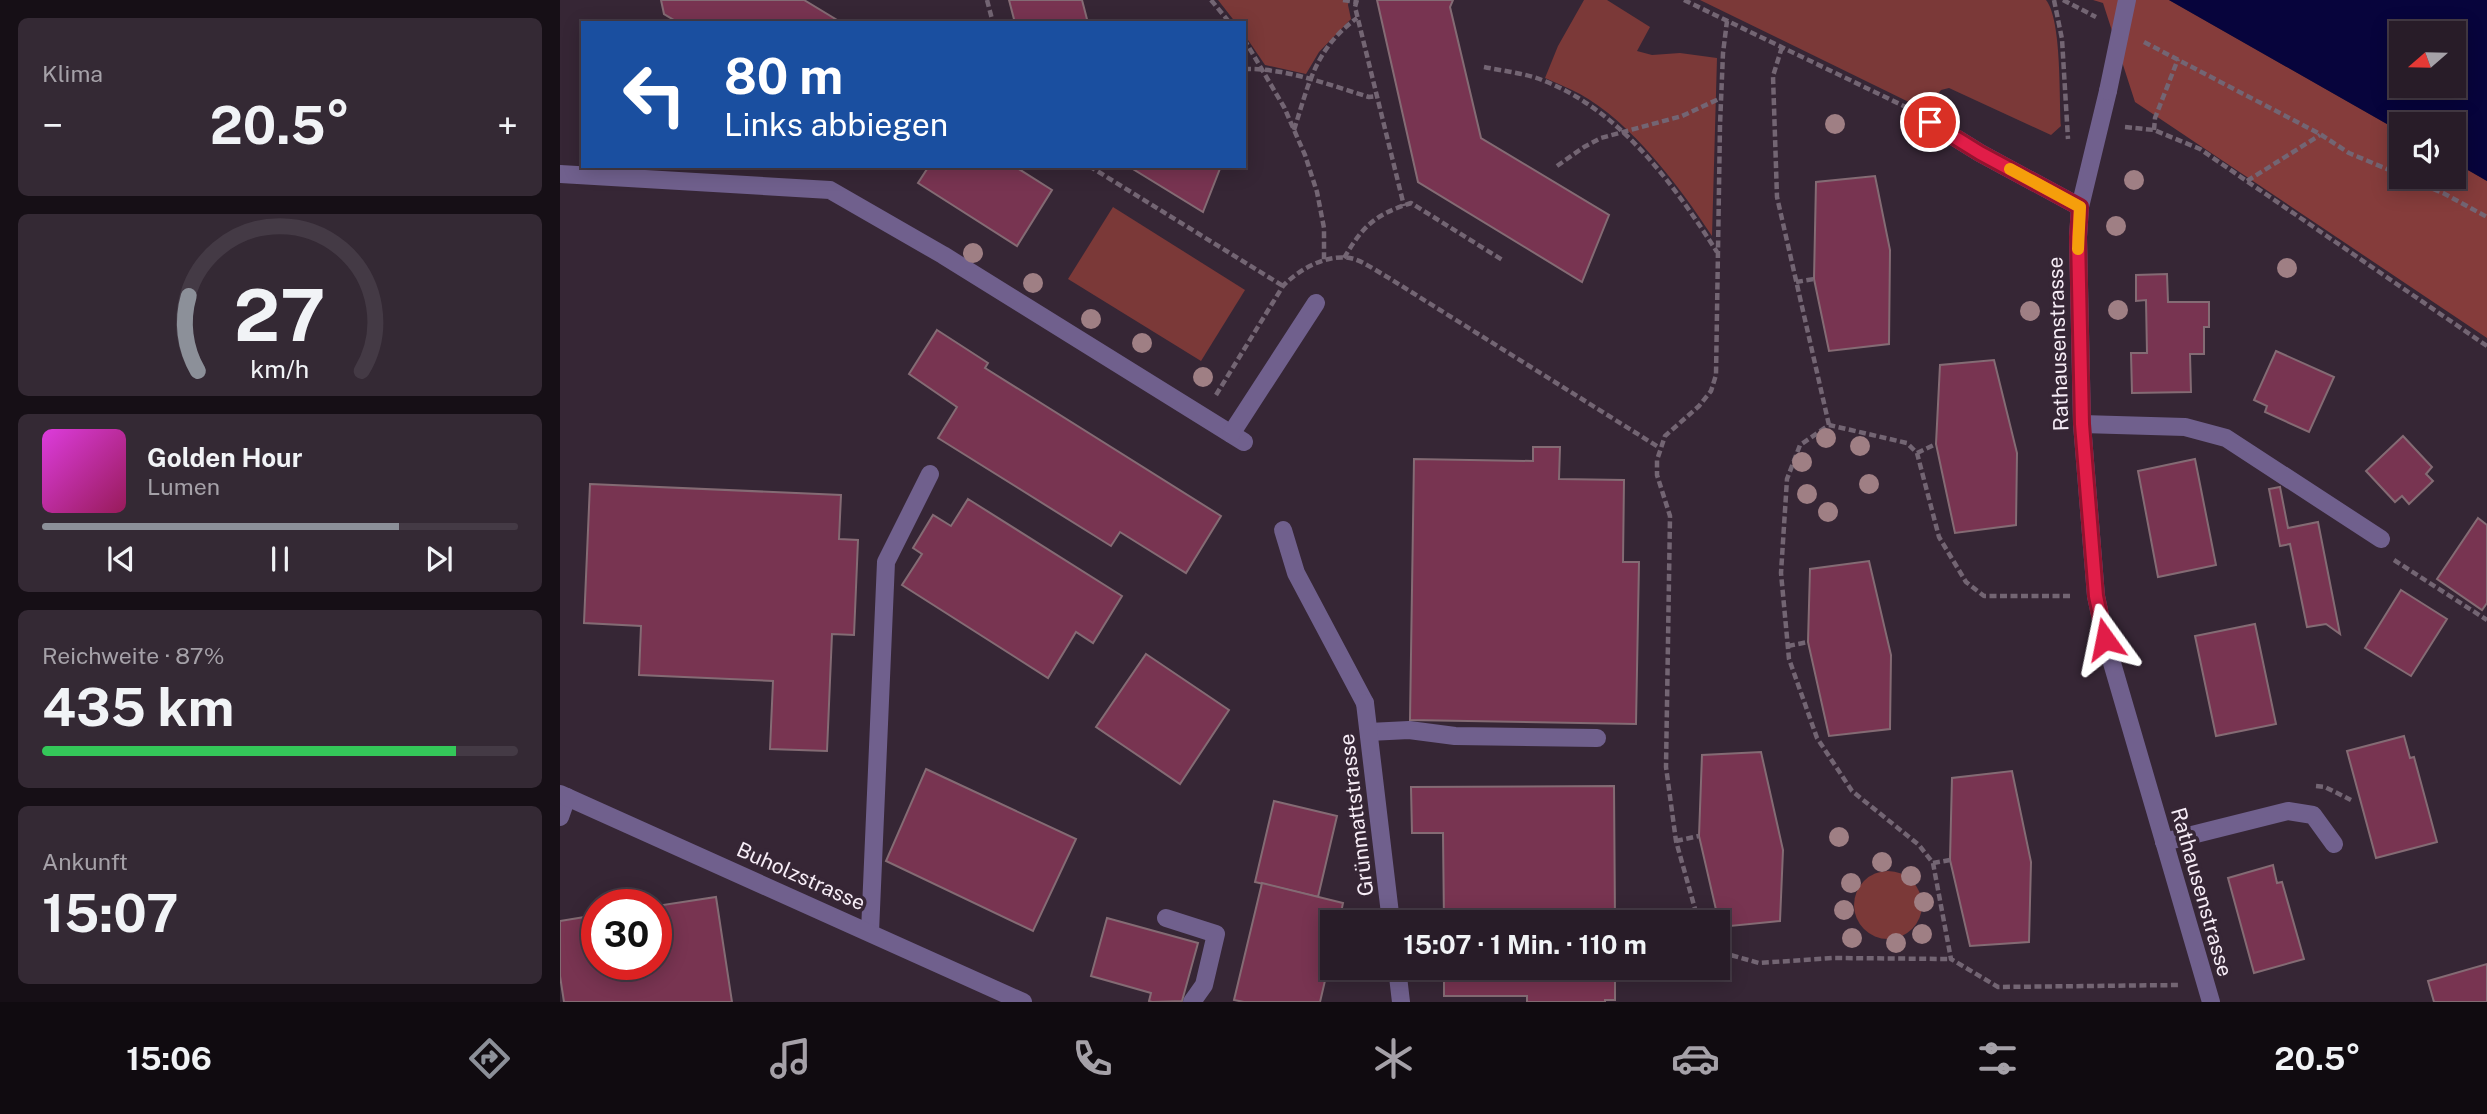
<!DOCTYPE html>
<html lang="de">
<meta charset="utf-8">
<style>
body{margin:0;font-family:"Public Sans",sans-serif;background:#342934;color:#f1f3f6;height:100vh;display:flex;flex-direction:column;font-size:26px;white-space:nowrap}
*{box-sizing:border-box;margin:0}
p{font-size:23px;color:#a5a1a8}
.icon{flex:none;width:38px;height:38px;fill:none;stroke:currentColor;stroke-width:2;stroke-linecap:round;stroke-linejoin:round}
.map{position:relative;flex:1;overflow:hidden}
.panel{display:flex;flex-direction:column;gap:18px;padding:18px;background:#160f16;width:560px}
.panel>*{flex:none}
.banner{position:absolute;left:21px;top:21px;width:665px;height:147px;border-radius:0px;box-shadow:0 4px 18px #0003,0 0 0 2px #443a45;background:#1a4fa0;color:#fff;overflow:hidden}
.needle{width:46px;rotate:250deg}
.controls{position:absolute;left:1829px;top:21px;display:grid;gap:14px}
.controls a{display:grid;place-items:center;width:77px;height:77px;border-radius:0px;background:#281c28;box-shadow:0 4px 18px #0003,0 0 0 2px #443a45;font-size:35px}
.speed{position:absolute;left:21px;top:889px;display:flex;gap:14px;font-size:35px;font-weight:700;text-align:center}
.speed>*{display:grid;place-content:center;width:91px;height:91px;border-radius:50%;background:#281c28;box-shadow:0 4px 18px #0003,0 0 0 2px #443a45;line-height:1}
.speed .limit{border:10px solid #d22;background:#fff;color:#111}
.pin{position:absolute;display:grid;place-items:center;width:60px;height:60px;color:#fff;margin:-30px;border:4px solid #fff;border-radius:50%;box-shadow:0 2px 7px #0007}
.me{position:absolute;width:77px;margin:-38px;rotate:348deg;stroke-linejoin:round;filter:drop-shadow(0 0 5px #0008)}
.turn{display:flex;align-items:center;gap:24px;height:147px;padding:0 28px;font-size:32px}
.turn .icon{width:91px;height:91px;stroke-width:2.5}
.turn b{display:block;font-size:49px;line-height:60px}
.big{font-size:52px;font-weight:700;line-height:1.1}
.panel .tile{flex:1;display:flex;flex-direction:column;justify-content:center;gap:10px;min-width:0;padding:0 24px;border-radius:10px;background:#342934}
.panel .dial{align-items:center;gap:0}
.dial svg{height:182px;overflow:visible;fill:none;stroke:#443a45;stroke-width:7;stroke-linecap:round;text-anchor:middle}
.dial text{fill:#f1f3f6;stroke:none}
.song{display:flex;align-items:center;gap:21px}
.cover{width:84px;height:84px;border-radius:10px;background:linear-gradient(135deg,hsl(300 70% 55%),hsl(330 70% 35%))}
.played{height:7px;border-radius:4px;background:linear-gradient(90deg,#8c9099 75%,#443a45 75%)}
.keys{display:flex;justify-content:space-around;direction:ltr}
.heat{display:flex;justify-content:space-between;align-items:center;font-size:38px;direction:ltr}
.charge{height:10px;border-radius:5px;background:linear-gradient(90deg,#34c759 87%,#443a45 0)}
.trip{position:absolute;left:760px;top:910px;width:410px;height:70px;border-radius:0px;background:#281c28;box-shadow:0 4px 18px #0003,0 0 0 2px #443a45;font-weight:700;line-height:70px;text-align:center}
.tab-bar{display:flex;height:112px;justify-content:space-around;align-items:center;background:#100b10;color:#a5a1a8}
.tab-bar .icon{width:49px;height:49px}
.tab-bar .selected{color:#8c9099}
.tab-bar b{font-size:32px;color:#f1f3f6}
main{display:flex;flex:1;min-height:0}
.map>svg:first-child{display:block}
.green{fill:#7b3938}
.forest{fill:#853c3b}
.water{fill:#07043c;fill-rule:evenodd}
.building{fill:#783451;stroke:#846b74;stroke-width:2}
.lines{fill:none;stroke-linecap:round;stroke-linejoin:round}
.path{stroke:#736573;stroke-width:4.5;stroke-dasharray:7 3.5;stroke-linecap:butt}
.service{stroke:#70608d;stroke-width:18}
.minor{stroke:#70608d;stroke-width:18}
.minor-bridge{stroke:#70608d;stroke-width:18}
.tree{fill:#9f7f84}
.route-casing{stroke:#92132f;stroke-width:18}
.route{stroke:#e11d48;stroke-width:12}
.slow{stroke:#f59e0b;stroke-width:12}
.labels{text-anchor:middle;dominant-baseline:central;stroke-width:7;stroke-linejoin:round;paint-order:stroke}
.street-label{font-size:21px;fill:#f6ecf6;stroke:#362635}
</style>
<main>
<section class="panel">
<div class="tile"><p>Klima</p>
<div class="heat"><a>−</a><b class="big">20.5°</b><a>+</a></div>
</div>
<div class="tile dial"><svg viewBox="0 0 100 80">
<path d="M14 69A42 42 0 1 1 86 69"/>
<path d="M14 69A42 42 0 0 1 10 36" stroke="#8c9099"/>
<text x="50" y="56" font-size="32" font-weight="700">27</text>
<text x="50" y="72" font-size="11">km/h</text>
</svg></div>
<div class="tile">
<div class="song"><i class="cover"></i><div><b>Golden Hour</b><p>Lumen</p></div></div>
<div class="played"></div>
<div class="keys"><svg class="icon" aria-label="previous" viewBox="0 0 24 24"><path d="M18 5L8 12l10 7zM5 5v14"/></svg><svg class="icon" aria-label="pause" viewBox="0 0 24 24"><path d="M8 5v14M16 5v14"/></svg><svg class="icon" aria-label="next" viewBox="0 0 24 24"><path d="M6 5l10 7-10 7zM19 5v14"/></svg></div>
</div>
<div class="tile"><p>Reichweite · 87%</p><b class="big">435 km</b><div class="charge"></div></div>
<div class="tile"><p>Ankunft</p><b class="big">15:07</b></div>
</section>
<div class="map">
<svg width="1927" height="1002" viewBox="0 0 1927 1002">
<rect width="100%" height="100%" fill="#362635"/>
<g class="green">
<polygon points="658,0 789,0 788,5 791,19 759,52 746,74 705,65 684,34 684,23 676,23"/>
<path d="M1024,0h23l43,27 -13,24 15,4 28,-2 37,5 -5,178c-32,-49 -81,-114 -132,-142 -11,-6 -24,-11 -35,-16l13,-32z"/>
<path d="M1140,0h346c16,20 13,98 15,126l-10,9 -102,-47 -8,2 -14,18 -8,-1z"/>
<polygon points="553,207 685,290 641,361 508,279"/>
<circle cx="1328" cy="905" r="34"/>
</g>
<polygon class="forest" points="1533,0 1609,0 1841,132 1841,177 1894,177 1894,162 1927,181 1927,338 1575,102 1543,3"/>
<path class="water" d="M1609,0h318v181l-33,-19v-38h-53v8zM1841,33h53v53h-53z"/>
<g class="building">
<polygon points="101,0 244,0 282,23 119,23 104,14"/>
<polygon points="449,0 522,0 528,23 455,23"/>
<polygon points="817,0 893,0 890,7 921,138 1049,215 1022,282 858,182"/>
<polygon points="369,166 454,166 492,190 457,246 358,183"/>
<polygon points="568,166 661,166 643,212"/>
<polygon points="1315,176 1330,250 1329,344 1269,351 1254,279 1256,182"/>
<polygon points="1607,274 1608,302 1649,302 1649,327 1644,327 1644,354 1630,354 1631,392 1572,393 1571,353 1587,353 1586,300 1576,301 1576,275"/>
<polygon points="377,330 428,363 425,368 661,516 626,573 560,532 551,546 378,438 397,407 349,374"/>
<polygon points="1716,351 1774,377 1749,432 1705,412 1707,406 1694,400"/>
<polygon points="1434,360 1457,453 1456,525 1395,533 1376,444 1380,365"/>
<polygon points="1843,436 1872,467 1866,474 1873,481 1849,504 1842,496 1835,502 1806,471"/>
<polygon points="973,447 1000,447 999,479 1064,480 1063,562 1079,562 1076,724 850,720 854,459 973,461"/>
<polygon points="1635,459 1656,565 1598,577 1578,471"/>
<polygon points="30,484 281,495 279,539 298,540 294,635 272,634 267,751 210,749 213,681 79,675 81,626 24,623"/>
<polygon points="1720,487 1728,528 1758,522 1780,634 1766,624 1747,627 1730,544 1720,546 1709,489"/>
<polygon points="408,499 562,596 533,643 516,632 488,678 342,585 362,554 353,548 373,515 391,526"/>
<polygon points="1918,518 1927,525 1927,603 1922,610 1877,579"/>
<polygon points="1309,561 1331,655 1330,729 1269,736 1248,642 1250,569"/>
<polygon points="1841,590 1887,619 1851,676 1805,648"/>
<polygon points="1695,624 1716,724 1656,736 1635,636"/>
<polygon points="586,654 669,710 620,784 536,727"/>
<polygon points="1844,736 1850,758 1854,757 1877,842 1816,858 1787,751"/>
<polygon points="1201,752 1223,850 1220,921 1160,927 1139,836 1142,755"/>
<polygon points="366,769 516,839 473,931 326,861"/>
<polygon points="1452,771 1471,862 1469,942 1410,946 1390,860 1392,778"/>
<polygon points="1054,786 1055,922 884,922 883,833 852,833 851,787"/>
<polygon points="714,801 777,816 758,897 695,882"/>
<polygon points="1713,865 1717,883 1722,882 1744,959 1694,973 1668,878"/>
<polygon points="702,883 783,903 779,922 772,922 772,951 760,1002 684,1002 674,1000"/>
<polygon points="156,897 172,1002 4,1002 0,976 0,921 37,915 37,964 96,964 96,906"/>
<polygon points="547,918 638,943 622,1001 592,1002 589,1001 591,993 531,976"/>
<polygon points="1927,964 1927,1002 1874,1002 1868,981"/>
<polygon points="884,968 1055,968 1055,1000 1045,1000 1045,1002 967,1002 967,996 884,996"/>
</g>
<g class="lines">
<g class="path">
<polyline points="427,0 433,23"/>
<polyline points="651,0 670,23"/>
<polyline points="783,0 796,2"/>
<polyline points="797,0 795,7 844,206"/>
<polyline points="1124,0 1350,109"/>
<polyline points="1494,0 1502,39 1508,139"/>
<polyline points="1503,0 1536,17"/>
<polyline points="684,39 724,107 745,155 757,192 764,228 764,261"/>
<polyline points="1584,42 1760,134 1789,153 1841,175"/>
<polyline points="1222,47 1213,76 1217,197 1269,425"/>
<path d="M924,67c19,4 40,6 58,13 78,30 131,103 175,172"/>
<path d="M684,69c43,-1 85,16 125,28l8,-1"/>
<polyline points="1565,127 1594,130 1640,149 1927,346"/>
<path d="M734,130c15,-47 21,-81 63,-112"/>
<polyline points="1594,130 1595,118 1618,59"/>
<polyline points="529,166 723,286"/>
<polyline points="997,166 1024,147 1041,138 1122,116 1161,98"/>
<polyline points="1844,177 1883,193 1927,217"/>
<polyline points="1687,181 1760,135"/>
<path d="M784,258c19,-32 30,-43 67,-55l93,58"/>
<polyline points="1236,282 1254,279"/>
<path d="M656,395l67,-109c16,-17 46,-34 71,-27 12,4 24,13 35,19l271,170"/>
<polyline points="1357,453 1376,444"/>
<polyline points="1834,560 1927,620"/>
<polyline points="1510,596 1424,596 1406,582 1379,537 1357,453 1347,443 1269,425 1240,445 1227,479 1221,573 1229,659 1257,738 1292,791 1359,845 1373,863 1391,959 1438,987 1620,985"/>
<polyline points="1228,646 1248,642"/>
<polyline points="1756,786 1765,787 1791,800"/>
<polyline points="1116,841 1139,836"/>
<polyline points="1373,863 1390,860"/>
<polyline points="1142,922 1137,916 1116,841 1106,767 1110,516 1097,475 1097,460 1105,436 1139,406 1151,391 1156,375 1160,125 1163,53 1167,21"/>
<polyline points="1157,941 1167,954 1199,963 1273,958 1391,959"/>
</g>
<g class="service">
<polyline points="1370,122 1420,153 1520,207"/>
<polyline points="0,174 270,190 383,255 684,442"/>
<polyline points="1522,424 1625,427 1666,438 1821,539"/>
<polyline points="671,434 756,303"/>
<polyline points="723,530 736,573 805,703"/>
<polyline points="809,732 849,730 895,736 1037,738"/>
<polyline points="0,817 7,797"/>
<polyline points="1604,842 1728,811 1753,815 1774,844"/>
<polyline points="606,918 656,934 644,985 632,1002"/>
<polyline points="310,932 326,562 370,474"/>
</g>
<g class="minor">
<polyline points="1548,91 1520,207 1518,237 1522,424 1536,596 1545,639 1651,1002"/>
<polyline points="805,703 831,922"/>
<polyline points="0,794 463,1002"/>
<polyline points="837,968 841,1002"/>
</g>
<polyline class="minor-bridge" points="1548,91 1567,0"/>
</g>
<g class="tree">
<circle cx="1275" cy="124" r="10"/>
<circle cx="1574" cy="180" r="10"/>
<circle cx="1556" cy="226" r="10"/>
<circle cx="413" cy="253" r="10"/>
<circle cx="1727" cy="268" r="10"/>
<circle cx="473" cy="283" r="10"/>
<circle cx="1558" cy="310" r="10"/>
<circle cx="1470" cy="311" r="10"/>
<circle cx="531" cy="319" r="10"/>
<circle cx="582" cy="343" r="10"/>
<circle cx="643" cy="377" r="10"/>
<circle cx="1266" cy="438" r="10"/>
<circle cx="1300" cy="446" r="10"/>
<circle cx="1242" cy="462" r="10"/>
<circle cx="1309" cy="484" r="10"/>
<circle cx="1247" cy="494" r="10"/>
<circle cx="1268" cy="512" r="10"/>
<circle cx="1279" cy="837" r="10"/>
<circle cx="1322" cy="862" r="10"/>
<circle cx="1351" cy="876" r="10"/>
<circle cx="1291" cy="883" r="10"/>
<circle cx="1364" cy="902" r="10"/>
<circle cx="1284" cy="910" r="10"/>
<circle cx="1362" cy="934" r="10"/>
<circle cx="1292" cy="938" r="10"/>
<circle cx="1336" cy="943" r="10"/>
</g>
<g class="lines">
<g class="route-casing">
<polyline id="route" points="1370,122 1420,153 1520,207 1518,237 1522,424 1536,596 1545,639"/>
</g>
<use href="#route" class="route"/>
<polyline class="slow" points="1450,169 1520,207 1518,249"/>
</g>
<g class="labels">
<g class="street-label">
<text transform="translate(1498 344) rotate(-92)">Rathausenstrasse</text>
<text transform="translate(796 815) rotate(-97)">Grünmattstrasse</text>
<text transform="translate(241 876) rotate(24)">Buholzstrasse</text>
<text transform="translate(1642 892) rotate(74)">Rathausenstrasse</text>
</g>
</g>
</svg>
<div class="controls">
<a><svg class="needle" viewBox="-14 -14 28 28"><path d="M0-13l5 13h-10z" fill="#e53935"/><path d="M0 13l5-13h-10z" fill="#a5a1a8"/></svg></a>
<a><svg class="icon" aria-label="sound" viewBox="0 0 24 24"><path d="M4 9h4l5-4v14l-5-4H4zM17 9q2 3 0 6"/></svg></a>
</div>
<div class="speed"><div class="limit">30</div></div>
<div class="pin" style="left:1370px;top:122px;background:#d93025"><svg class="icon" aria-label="arrive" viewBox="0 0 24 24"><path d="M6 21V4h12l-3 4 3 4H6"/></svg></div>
<svg class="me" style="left:1545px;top:639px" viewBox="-20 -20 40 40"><path d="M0-17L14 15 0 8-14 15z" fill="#e11d48" stroke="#fff" stroke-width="4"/></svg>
<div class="trip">15:07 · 1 Min. · 110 m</div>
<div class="banner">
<div class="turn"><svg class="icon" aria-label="left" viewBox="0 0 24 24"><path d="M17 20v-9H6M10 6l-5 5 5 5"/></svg><div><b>80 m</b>Links abbiegen</div></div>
</div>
</div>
</main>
<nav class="tab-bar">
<b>15:06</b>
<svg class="icon selected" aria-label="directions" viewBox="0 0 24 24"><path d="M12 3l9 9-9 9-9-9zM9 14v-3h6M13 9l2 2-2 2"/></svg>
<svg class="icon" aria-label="music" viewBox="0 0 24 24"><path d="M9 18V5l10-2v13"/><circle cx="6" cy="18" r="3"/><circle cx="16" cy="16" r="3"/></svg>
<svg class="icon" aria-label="phone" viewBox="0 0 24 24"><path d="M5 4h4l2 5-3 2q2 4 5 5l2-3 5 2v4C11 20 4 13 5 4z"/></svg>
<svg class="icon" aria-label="climate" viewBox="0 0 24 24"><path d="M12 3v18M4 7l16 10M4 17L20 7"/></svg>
<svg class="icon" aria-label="car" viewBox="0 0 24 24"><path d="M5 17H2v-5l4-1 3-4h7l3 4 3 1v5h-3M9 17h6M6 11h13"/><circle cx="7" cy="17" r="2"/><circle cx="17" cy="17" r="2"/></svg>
<svg class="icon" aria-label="filters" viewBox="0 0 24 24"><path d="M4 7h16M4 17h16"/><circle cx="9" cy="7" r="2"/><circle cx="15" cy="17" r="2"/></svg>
<b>20.5°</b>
</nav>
